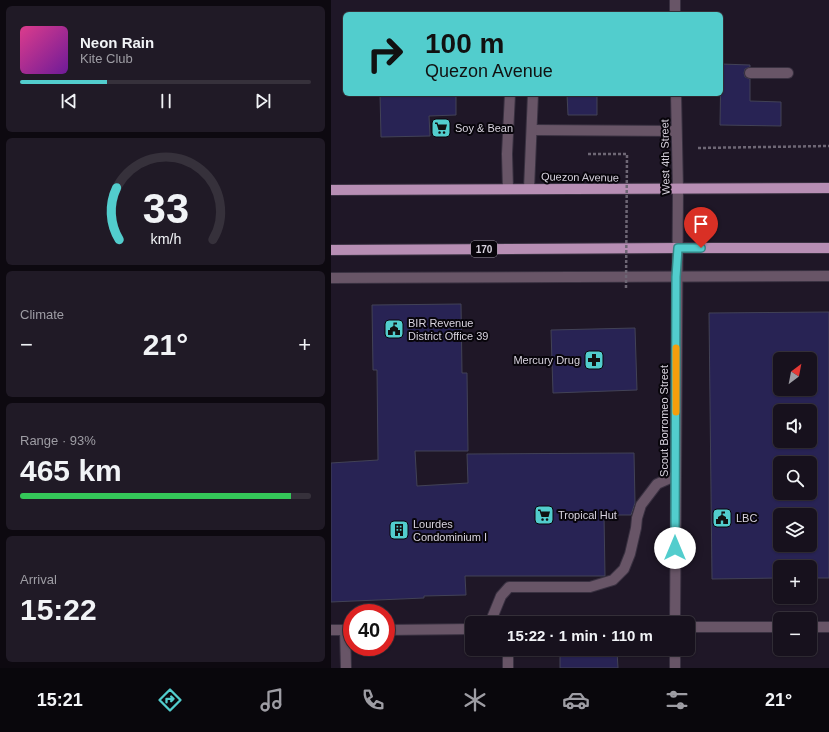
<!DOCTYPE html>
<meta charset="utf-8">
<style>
body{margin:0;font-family:Helvetica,sans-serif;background:#201a26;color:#f1f3f6;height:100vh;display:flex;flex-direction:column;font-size:15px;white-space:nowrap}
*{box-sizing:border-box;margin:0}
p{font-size:13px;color:#9e9da4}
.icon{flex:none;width:22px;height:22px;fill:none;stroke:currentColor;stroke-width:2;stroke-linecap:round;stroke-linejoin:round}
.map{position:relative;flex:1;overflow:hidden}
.sheet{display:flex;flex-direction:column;gap:6px;padding:6px;background:#0d0910;width:331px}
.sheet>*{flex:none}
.banner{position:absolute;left:12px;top:12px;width:380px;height:84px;border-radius:6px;box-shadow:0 1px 3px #0004,0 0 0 1px #36313b;background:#52cdcd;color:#111;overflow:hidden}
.needle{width:26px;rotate:32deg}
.tools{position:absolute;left:442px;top:352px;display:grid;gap:8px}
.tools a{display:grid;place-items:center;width:44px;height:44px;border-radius:6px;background:#17111d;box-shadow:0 1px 3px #0004,0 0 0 1px #36313b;font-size:20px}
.speed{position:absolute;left:12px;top:604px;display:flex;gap:8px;font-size:20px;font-weight:700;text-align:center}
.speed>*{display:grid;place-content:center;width:52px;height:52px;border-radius:50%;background:#17111d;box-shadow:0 1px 3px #0004,0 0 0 1px #36313b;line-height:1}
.speed .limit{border:6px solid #d22;background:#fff;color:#111}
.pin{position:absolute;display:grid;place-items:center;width:34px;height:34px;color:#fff;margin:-41px -17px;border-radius:50% 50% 50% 0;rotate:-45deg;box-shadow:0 0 4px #0007}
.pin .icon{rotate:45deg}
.me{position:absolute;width:44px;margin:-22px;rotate:0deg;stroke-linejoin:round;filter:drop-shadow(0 0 3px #0008)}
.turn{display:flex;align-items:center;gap:14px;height:84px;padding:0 16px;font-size:18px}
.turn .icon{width:52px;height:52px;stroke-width:2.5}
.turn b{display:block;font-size:28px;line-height:34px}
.big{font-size:30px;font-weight:800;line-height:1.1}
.sheet .card{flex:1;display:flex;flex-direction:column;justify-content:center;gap:6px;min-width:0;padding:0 14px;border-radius:6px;background:#201a26}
.sheet .dial{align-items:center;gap:0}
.dial svg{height:104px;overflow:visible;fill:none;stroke:#36313b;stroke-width:7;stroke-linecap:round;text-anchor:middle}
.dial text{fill:#f1f3f6;stroke:none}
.song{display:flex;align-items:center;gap:12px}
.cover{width:48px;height:48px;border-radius:6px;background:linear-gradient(135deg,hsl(330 70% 55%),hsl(280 70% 35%))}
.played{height:4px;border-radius:2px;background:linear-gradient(90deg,#52cdcd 30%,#36313b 30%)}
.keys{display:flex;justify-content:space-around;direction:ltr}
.heat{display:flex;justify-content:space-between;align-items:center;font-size:22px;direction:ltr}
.charge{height:6px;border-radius:3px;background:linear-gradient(90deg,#34c759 93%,#36313b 0)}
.trip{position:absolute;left:134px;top:616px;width:230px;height:40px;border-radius:6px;background:#17111d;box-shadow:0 1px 3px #0004,0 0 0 1px #36313b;font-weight:800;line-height:40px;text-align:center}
.tab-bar{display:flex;height:64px;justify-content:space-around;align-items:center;background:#09070c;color:#9e9da4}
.tab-bar .icon{width:28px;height:28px}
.tab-bar .selected{color:#52cdcd}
.tab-bar b{font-size:18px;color:#f1f3f6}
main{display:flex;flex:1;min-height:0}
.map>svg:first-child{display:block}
.building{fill:#282354;stroke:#424256;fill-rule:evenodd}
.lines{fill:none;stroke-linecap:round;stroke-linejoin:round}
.service-casing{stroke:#393141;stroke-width:12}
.minor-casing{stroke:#393141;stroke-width:12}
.tertiary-casing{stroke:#393141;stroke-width:12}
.primary-casing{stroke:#393141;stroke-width:12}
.path{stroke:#6e6775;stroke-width:2.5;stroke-dasharray:3 2;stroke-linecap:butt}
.service{stroke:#685567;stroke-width:10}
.minor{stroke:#685567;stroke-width:10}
.tertiary{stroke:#685567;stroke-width:10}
.primary{stroke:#b78eb4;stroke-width:10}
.path-bridge{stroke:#6e6775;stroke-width:2.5;stroke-dasharray:3 2;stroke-linecap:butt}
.route-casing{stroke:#358585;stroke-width:10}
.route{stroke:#52cdcd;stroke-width:7}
.slow{stroke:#f59e0b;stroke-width:7}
.labels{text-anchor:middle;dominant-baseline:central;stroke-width:4;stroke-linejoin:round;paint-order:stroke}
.shield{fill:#08050b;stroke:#9a959f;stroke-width:1}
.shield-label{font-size:10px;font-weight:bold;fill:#d8d3de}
.poi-label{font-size:11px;fill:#d8d3de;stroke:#08050b;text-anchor:start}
.street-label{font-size:11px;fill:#d8d3de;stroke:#08050b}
</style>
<main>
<section class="sheet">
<div class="card">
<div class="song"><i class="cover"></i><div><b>Neon Rain</b><p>Kite Club</p></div></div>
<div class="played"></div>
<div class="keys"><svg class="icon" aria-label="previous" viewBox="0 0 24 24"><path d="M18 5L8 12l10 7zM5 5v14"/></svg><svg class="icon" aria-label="pause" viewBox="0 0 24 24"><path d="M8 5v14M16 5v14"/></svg><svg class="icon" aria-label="next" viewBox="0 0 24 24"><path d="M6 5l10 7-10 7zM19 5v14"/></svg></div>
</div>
<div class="card dial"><svg viewBox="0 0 100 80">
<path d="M14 69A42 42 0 1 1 86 69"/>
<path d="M14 69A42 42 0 0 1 12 29" stroke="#52cdcd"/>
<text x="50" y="56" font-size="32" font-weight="700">33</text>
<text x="50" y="72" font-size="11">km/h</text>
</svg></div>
<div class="card"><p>Climate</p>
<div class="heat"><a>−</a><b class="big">21°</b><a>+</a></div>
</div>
<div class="card"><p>Range · 93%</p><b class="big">465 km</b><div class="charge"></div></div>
<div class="card"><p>Arrival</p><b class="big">15:22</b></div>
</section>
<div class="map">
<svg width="498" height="668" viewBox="0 0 498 668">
<rect width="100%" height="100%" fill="#1f1727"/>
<g class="building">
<polygon points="390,64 419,65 419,67 414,69 413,73 414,77 419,79 419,101 450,102 450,126 389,125"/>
<polygon points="49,94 125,94 125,115 98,116 99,136 50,137"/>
<polygon points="236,94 266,94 266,115 237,115"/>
<polygon points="130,304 131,373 136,373 137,451 84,451 86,486 137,483 136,454 303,453 304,503 300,515 273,515 274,576 134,576 135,595 93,596 93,598 0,602 0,463 47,460 46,370 42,370 41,305"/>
<path d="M498,312v266h-19v-11h-30v11l-68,1 -3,-266zM449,359h30v30h-30zM449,411h30v30h-30zM449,463h30v30h-30zM449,515h30v30h-30z"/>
<polygon points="304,328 306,390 222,393 220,330"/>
<polygon points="286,651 287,668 229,668 229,652"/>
</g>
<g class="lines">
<g class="service-casing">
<g id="service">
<polyline points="419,73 457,73"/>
<polyline points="202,130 345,131"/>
<polyline points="177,189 176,154 179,94"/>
<polyline points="198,189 202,94"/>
<polyline points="159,623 170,596 178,587 259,587 282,580 293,569 299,554 305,528 306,518 310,505 326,484 344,476"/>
<polyline points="14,630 15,668"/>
<polyline points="177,668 177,649"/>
</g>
</g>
<g class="minor-casing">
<g id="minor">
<polyline points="344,0 344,14"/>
<polyline points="345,94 347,190"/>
<polyline points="357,627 449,627"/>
<polyline points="479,627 498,627"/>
<polyline points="0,630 21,630"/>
<polyline points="55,630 141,629"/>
</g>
</g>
<g class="tertiary-casing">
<g id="tertiary">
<polyline points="0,278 498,276"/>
<polyline points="344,623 347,190"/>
<polyline points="344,668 344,649"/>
</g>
</g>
<g class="primary-casing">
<g id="primary">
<polyline points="0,190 498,188"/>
<polyline points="0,250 347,248 498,248"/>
</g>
</g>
<g class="path">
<polyline points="367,148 498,146"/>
<polyline points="257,154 296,154"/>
</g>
<use href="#service" class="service"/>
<use href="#minor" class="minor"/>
<use href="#tertiary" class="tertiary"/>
<use href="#primary" class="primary"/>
<polyline class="path-bridge" points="295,288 296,154"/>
</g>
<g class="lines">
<g class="route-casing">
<polyline id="route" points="344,548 345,277 347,248 370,248"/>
</g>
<use href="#route" class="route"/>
<polyline class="slow" points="345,412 345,348"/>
</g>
<defs>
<g id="supermarket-square" transform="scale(1)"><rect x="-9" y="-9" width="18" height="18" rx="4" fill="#52cdcd" stroke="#08050b"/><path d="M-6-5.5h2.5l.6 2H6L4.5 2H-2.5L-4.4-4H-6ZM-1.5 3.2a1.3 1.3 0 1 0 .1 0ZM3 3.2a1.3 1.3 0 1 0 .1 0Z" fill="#111"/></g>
<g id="civic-square" transform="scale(1)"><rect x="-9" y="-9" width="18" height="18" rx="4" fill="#52cdcd" stroke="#08050b"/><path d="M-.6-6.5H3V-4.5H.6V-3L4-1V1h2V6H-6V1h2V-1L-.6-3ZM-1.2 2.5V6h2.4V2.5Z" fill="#111"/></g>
<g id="pharmacy-square" transform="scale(1)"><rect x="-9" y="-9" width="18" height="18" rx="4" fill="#52cdcd" stroke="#08050b"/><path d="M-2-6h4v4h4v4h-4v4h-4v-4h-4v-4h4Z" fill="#111"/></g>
<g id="building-square" transform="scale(1)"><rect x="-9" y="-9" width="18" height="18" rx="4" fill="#52cdcd" stroke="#08050b"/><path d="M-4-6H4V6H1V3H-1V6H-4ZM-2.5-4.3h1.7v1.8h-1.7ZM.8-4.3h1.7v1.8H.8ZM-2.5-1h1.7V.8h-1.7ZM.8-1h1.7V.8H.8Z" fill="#111"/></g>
</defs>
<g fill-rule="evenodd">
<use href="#supermarket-square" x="110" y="128"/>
<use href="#civic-square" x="63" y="329"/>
<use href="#pharmacy-square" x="263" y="360"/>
<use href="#supermarket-square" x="213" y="515"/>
<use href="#civic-square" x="391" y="518"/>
<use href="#building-square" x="68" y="530"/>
</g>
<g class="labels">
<rect class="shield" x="140" y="241" width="26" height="16" rx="3"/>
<g class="shield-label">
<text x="153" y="249">170</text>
</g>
<g class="poi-label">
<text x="124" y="128">Soy &amp; Bean</text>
<text x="77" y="323">BIR Revenue<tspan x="77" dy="13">District Office 39</tspan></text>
<text x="249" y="360" text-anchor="end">Mercury Drug</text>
<text x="227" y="515">Tropical Hut</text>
<text x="405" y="518">LBC</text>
<text x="82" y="524">Lourdes<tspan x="82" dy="13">Condominium I</tspan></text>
</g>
<g class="street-label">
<text transform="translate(334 157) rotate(-91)">West 4th Street</text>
<text transform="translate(249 177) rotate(1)">Quezon Avenue</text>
<text transform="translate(333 421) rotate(-90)">Scout Borromeo Street</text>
</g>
</g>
</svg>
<div class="tools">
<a><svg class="needle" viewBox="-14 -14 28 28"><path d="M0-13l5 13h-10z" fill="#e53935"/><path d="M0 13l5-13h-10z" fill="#9e9da4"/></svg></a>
<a><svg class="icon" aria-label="sound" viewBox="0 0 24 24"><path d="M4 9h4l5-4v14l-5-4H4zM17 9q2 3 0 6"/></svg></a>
<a><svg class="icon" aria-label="search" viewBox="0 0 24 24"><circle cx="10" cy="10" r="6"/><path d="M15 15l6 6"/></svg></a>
<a><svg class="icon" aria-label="layers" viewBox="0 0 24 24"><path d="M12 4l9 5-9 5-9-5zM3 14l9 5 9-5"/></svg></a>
<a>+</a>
<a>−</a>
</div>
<div class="speed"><div class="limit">40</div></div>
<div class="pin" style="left:370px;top:248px;background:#d93025"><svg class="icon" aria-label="arrive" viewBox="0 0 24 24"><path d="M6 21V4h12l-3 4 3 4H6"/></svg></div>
<svg class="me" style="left:344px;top:548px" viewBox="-20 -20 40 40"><circle r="19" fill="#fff"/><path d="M0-13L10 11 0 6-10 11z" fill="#52cdcd"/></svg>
<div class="trip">15:22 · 1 min · 110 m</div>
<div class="banner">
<div class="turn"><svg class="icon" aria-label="right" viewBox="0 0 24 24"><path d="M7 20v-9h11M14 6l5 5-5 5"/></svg><div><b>100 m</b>Quezon Avenue</div></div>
</div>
</div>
</main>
<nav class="tab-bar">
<b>15:21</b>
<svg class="icon selected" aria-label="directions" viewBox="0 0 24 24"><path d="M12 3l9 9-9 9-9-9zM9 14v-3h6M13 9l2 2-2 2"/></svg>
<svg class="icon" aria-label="music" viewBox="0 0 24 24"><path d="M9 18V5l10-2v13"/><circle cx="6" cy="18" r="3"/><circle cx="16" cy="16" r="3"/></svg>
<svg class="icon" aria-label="phone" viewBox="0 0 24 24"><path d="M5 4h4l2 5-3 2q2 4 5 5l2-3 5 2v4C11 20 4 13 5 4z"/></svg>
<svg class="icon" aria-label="climate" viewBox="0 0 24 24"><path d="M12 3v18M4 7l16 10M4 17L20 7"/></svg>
<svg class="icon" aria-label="car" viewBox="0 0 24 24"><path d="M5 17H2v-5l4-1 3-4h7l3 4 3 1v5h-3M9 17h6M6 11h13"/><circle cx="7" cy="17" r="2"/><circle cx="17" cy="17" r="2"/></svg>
<svg class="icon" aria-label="filters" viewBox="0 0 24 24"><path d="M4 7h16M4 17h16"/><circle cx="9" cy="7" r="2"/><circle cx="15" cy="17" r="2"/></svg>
<b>21°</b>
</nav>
